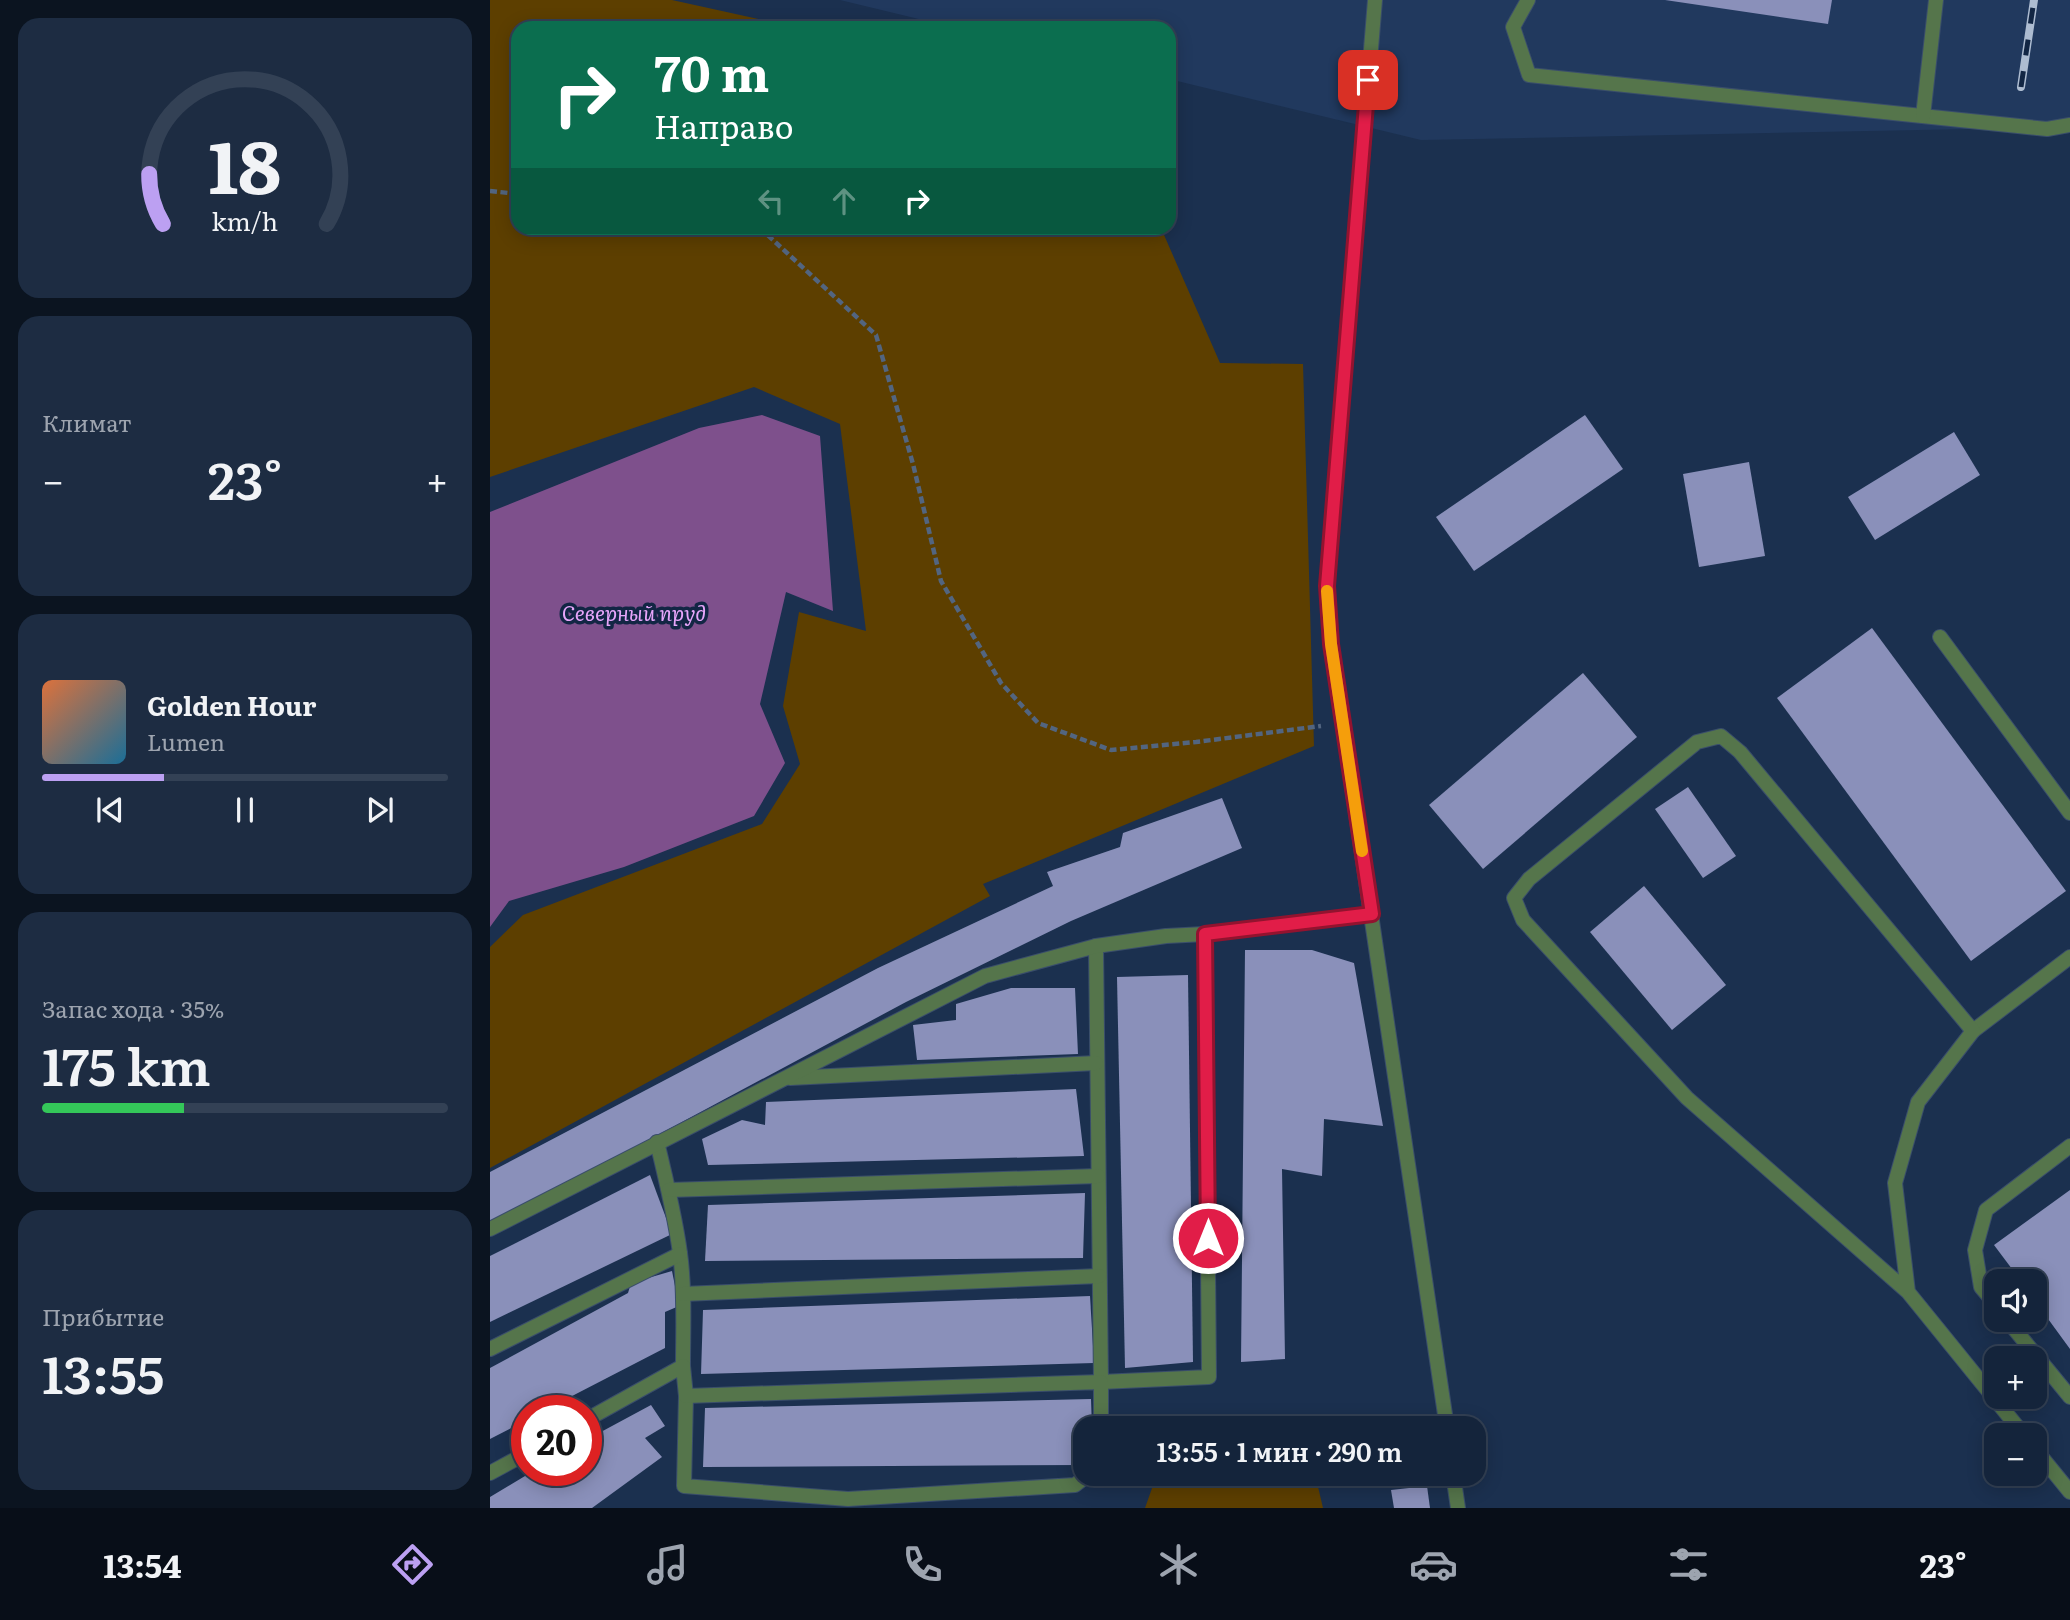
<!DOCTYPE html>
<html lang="ru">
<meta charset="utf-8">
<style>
body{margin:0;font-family:Literata,serif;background:#1d2c42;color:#f1f3f6;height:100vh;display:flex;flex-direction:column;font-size:26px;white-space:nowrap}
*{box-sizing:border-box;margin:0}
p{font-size:23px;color:#9da4af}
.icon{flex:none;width:38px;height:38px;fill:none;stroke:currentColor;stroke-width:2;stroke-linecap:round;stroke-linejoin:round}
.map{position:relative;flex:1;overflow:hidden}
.sheet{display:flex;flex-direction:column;gap:18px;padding:18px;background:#0b1420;width:490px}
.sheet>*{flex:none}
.hud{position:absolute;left:21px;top:21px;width:665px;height:214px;border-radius:21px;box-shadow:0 4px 18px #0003,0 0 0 2px #334155;background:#0b6e4f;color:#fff;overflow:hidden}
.buttons{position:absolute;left:1494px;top:1269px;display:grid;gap:14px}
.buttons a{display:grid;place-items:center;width:63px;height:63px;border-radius:14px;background:#14243b;box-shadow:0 4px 18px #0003,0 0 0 2px #334155;font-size:35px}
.speed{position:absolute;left:21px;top:1395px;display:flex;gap:14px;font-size:35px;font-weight:700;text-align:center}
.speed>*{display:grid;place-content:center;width:91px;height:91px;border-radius:50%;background:#14243b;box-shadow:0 4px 18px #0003,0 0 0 2px #334155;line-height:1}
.speed .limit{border:10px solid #d22;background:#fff;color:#111}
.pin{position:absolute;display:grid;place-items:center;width:60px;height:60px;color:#fff;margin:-30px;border-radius:14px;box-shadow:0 4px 10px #0006}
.me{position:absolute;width:77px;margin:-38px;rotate:0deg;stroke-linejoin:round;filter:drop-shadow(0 0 5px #0008)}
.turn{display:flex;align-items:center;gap:24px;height:147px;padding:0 28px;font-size:32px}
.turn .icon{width:91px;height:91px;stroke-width:2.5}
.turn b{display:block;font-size:49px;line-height:60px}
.lanes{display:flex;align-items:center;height:66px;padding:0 28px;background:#0003;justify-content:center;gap:35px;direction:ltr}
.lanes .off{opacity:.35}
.big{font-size:52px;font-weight:600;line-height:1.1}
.sheet .tile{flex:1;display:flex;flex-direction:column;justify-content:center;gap:10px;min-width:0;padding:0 24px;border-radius:21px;background:#1d2c42}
.sheet .dial{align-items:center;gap:0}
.dial svg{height:182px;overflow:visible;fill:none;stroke:#334155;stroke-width:7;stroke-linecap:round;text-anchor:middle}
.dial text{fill:#f1f3f6;stroke:none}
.song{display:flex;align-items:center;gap:21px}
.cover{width:84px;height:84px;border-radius:10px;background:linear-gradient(135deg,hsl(20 70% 55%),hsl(200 70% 35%))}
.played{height:7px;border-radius:4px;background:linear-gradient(90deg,#bca0f2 30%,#334155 30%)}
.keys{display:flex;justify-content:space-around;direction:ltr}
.heat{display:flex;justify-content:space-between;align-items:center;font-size:38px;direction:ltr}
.charge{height:10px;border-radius:5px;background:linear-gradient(90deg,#34c759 35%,#334155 0)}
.trip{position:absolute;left:583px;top:1416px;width:413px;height:70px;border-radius:21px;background:#14243b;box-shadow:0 4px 18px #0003,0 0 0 2px #334155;font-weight:600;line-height:70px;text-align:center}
.dock{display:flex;height:112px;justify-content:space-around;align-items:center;background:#080e18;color:#9da4af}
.dock .icon{width:49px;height:49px}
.dock .current{color:#bca0f2}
.dock b{font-size:32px;color:#f1f3f6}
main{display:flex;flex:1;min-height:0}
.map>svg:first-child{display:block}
.built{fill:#21395e}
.green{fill:#5d3f00}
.water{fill:#7e508c}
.building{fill:#8a90ba}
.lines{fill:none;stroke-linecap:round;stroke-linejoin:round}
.service-casing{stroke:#3a4e6b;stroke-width:16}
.path{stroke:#526580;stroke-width:4.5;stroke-dasharray:7 3.5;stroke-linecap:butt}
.service{stroke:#55754b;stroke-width:14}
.rail-casing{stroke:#adbcd1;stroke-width:8}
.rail{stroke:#122644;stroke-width:5;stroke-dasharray:16;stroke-linecap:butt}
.route-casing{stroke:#92132f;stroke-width:18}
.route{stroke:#e11d48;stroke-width:12}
.slow{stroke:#f59e0b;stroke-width:12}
.labels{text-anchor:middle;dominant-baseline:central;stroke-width:7;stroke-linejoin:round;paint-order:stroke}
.water-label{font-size:21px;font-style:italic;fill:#e7a5fa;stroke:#122644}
</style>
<main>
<section class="sheet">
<div class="tile dial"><svg viewBox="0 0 100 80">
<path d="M14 69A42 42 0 1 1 86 69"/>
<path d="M14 69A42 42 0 0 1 8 47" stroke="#bca0f2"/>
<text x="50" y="56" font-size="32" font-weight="700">18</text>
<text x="50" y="72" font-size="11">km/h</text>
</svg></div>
<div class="tile"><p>Климат</p>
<div class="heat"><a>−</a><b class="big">23°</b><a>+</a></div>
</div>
<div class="tile">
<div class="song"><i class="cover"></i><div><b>Golden Hour</b><p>Lumen</p></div></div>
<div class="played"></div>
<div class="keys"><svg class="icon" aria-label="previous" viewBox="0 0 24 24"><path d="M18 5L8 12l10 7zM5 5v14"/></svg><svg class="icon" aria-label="pause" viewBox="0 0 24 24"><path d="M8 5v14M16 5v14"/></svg><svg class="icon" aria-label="next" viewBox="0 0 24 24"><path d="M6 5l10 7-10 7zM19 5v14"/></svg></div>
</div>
<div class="tile"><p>Запас хода · 35%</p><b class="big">175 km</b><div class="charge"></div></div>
<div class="tile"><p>Прибытие</p><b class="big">13:55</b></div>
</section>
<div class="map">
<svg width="1580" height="1508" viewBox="0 0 1580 1508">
<rect width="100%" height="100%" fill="#1b304f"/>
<polygon class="built" points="350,0 1580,0 1580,127 931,140 679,79 679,28 466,28"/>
<g class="green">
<polygon points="0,0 182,0 309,28 28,28 28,228 671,228 730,363 813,364 824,746 493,884 500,896 0,1168 0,947 33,915 272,824 310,764 293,706 309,612 376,631 350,424 264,387 0,477"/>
<polygon points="667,1474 825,1474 833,1508 655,1508"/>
</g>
<polygon class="water" points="272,415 330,436 343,611 296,592 270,704 295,763 264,816 134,867 19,901 0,927 0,512 209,428"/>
<g class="building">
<polygon points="1175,0 1342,0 1338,24"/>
<polygon points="1095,415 1133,469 984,571 946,517"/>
<polygon points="1464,432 1490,475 1385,540 1358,497"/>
<polygon points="1259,462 1275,556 1209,567 1193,474"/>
<polygon points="1382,628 1576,891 1481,961 1287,698"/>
<polygon points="1093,673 1147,737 993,869 939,805"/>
<polygon points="1198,787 1246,856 1213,878 1165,809"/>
<polygon points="732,798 752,848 581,921 416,1002 0,1225 0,1172 388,968 563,886 557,872 630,847 633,833"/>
<polygon points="1154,886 1236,985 1182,1030 1100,932"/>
<polygon points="755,950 822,950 864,963 893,1126 834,1119 832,1176 792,1169 795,1359 751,1362"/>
<polygon points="698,975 703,1362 635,1368 627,977"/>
<polygon points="521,988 585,988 588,1054 427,1060 423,1025 466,1020 466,1004"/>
<polygon points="586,1089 594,1156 218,1165 212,1139 252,1120 275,1125 276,1102"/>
<polygon points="160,1175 182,1234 0,1322 0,1256"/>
<polygon points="1580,1190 1580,1349 1545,1301 1545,1281 1531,1281 1504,1245"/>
<polygon points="595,1193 593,1258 215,1261 218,1205"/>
<polygon points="182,1271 189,1306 175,1312 175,1348 55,1410 37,1410 37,1420 0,1439 0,1368 138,1293 141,1283"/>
<polygon points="600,1296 604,1363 211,1374 213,1310"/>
<polygon points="601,1399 602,1428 595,1428 595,1465 213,1467 215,1408"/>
<polygon points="161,1405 175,1426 155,1438 172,1457 102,1508 0,1508 0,1497 45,1470 96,1470 96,1440"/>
<polygon points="937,1486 940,1508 904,1508 901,1490"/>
</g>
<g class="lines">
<g class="service-casing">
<g id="service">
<polyline points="885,0 837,586 841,644 957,1428"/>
<polyline points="1038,0 1023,27 1039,75 1557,129 1580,125"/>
<polyline points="1433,116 1446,0"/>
<polyline points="1450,637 1580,813"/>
<polyline points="606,946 611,1382 719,1377 715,934"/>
<polyline points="1483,1031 1580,957"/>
<polyline points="300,1078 606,1063"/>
<path d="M167,1142c9,37 18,74 23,111 5,37 3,76 3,113"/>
<polyline points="179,1190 608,1176"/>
<polyline points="0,1229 495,976 606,946 676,936 715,934 882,914"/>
<polyline points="1418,1292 1405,1183 1428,1102 1483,1031 1250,752 1231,736 1207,742 1039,879 1024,898 1033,920 1197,1098 1418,1292 1534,1435"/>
<polyline points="193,1294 609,1276"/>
<polyline points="1507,1306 1491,1287 1485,1250 1496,1210 1580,1146"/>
<polyline points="1517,1320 1580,1397"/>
<polyline points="0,1349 190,1254"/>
<polyline points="196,1396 194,1486 358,1499 585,1485 599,1474"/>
<polyline points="96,1420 193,1366 196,1396 611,1382 611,1428"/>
<polyline points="1545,1449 1580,1492"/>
<polyline points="0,1473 37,1453"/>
<polyline points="963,1474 968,1508"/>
</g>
</g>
<g class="path">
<polyline points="0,191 28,194"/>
<polyline points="270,228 386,335 423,464 451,581 511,683 548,723 621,750 706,742 831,726"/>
</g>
<use href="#service" class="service"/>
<g class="rail-casing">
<polyline id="rail" points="1531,87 1544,0"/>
</g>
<use href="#rail" class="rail"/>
</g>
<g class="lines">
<g class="route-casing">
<polyline id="route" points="718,1238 715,934 882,914 841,644 837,586 878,80"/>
</g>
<use href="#route" class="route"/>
<polyline class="slow" points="837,591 841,644 872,851"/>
</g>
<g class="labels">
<g class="water-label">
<text x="144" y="611">Северный пруд</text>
</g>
</g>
</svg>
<div class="buttons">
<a><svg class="icon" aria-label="sound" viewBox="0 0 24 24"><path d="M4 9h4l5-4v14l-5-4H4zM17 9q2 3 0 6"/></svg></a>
<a>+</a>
<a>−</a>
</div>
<div class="speed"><div class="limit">20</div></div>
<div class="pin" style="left:878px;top:80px;background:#d93025"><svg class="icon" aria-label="arrive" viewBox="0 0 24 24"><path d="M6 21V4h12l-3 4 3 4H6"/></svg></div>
<svg class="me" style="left:718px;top:1238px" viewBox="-20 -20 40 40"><circle r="17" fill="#e11d48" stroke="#fff" stroke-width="3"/><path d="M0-11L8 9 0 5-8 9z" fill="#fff"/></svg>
<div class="trip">13:55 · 1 мин · 290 m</div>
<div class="hud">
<div class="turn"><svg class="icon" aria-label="right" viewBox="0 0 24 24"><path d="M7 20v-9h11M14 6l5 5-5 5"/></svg><div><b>70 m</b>Направо</div></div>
<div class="lanes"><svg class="icon off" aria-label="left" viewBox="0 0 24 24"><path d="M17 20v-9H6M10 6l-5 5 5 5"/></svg><svg class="icon off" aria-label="ahead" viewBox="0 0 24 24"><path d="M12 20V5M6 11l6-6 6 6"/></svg><svg class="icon" aria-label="right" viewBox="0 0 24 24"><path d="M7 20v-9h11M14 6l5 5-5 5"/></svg></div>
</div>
</div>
</main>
<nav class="dock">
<b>13:54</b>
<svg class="icon current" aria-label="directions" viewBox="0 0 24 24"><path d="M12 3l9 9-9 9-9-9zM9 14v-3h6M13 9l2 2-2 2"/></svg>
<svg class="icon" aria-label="music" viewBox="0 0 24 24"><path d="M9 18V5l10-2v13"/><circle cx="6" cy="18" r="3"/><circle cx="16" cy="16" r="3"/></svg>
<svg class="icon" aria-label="phone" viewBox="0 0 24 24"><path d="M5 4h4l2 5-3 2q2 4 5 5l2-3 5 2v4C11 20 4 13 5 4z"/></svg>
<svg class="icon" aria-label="climate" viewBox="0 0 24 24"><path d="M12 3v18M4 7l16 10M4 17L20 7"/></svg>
<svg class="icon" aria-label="car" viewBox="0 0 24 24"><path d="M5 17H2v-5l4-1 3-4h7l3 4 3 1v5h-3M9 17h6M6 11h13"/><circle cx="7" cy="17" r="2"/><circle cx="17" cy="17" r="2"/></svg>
<svg class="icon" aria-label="filters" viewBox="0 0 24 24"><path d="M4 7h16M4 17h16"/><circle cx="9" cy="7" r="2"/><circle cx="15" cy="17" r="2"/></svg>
<b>23°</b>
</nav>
